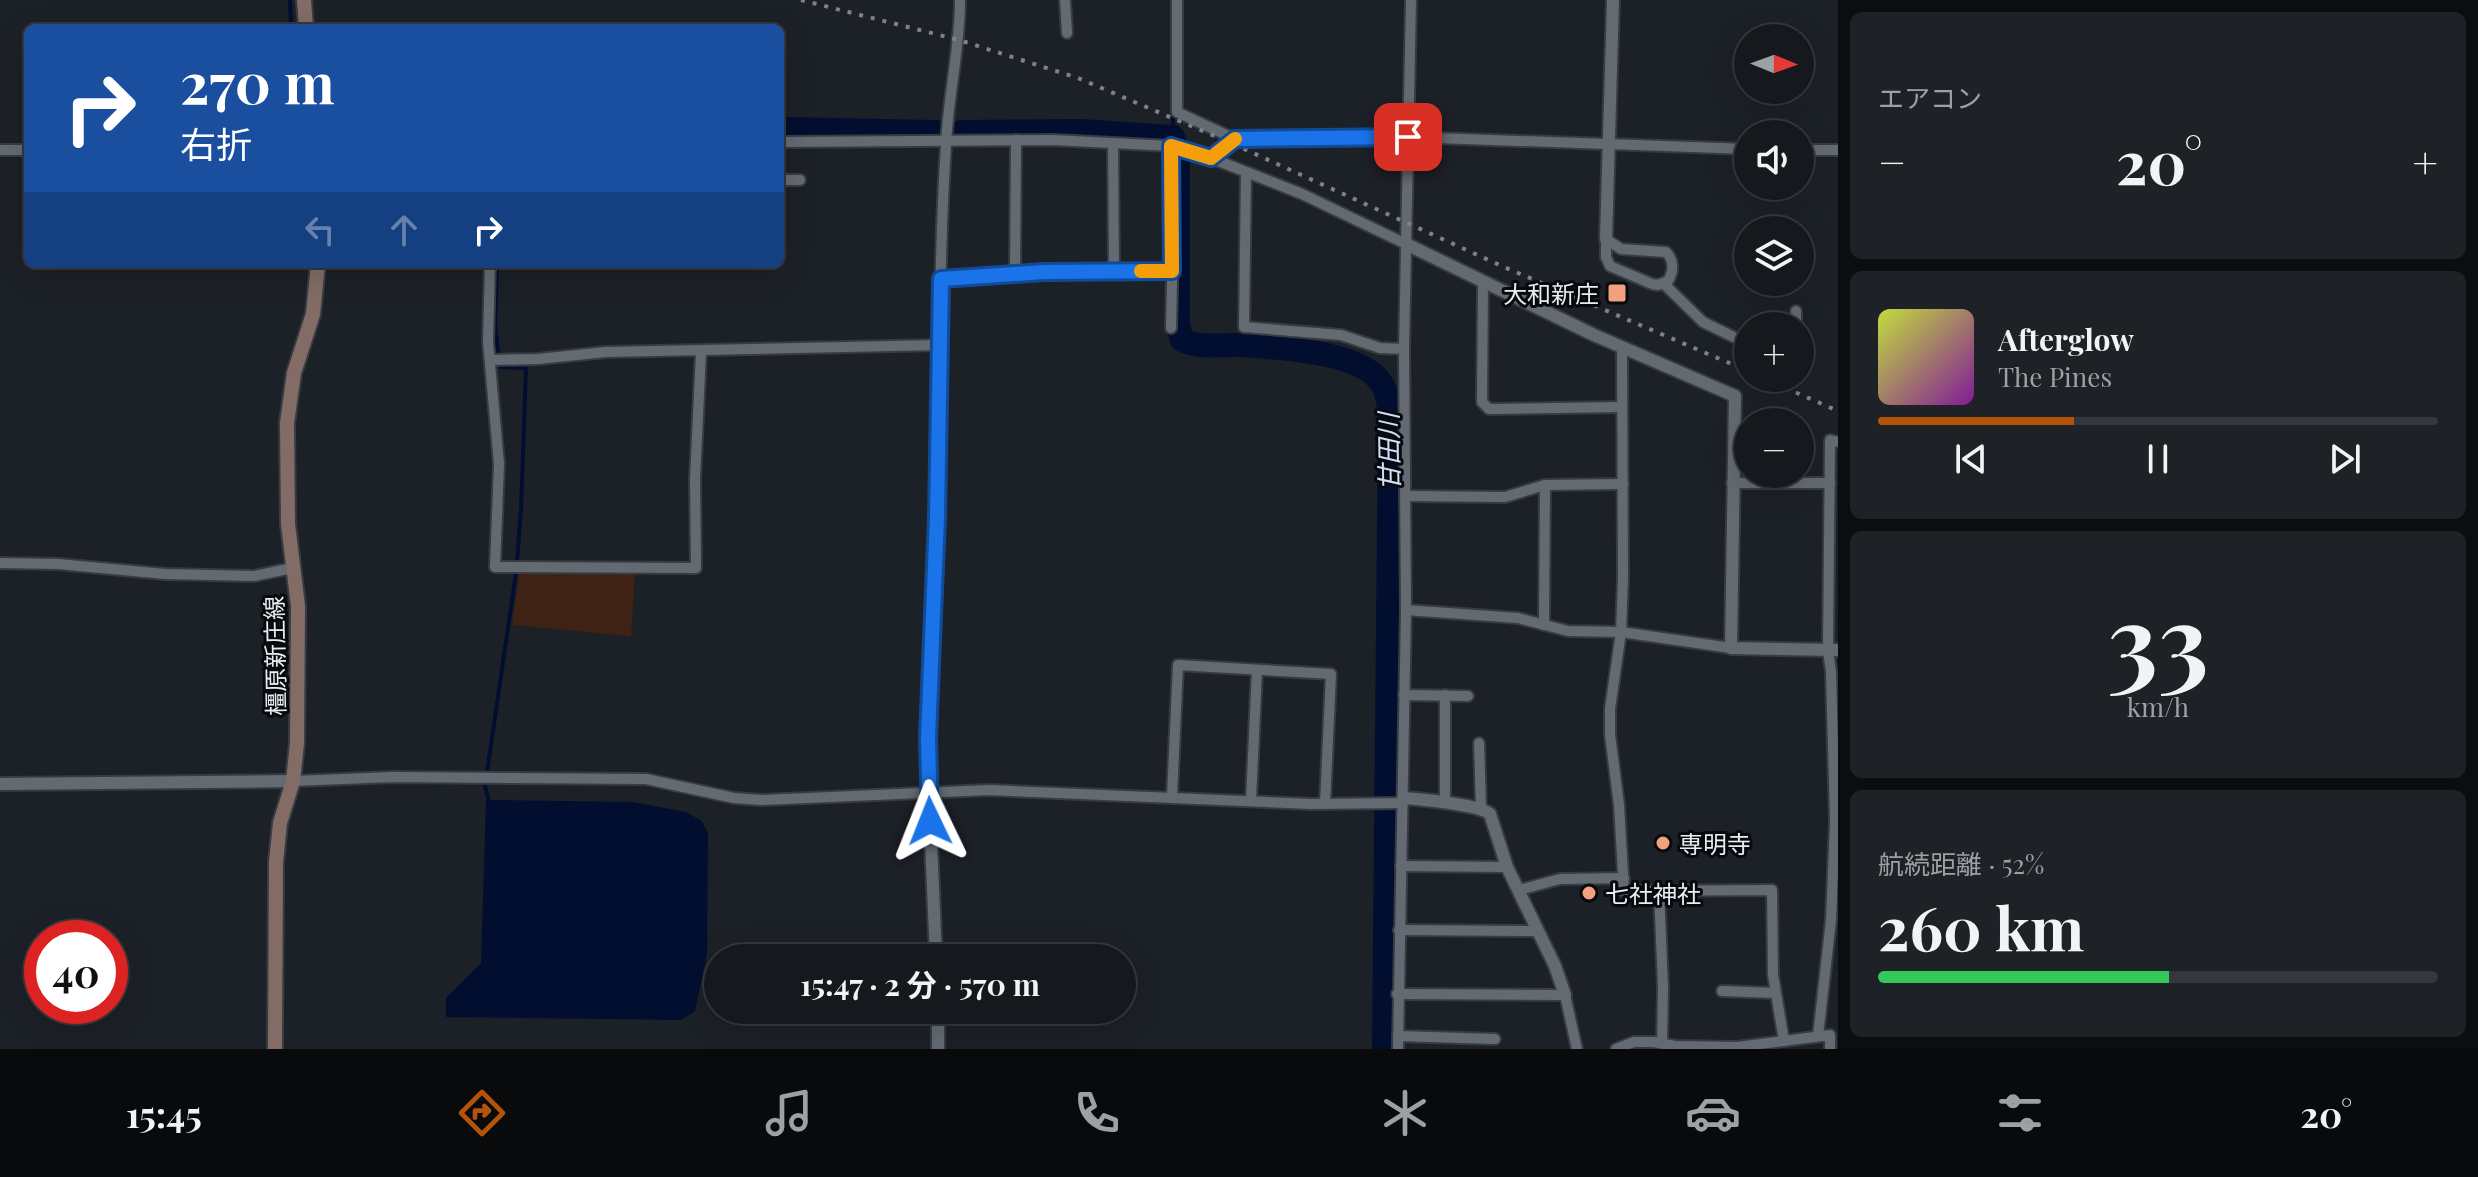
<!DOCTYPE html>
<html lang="ja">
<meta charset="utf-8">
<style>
body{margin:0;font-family:"Playfair Display","Noto Sans JP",serif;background:#1e2126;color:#f1f3f6;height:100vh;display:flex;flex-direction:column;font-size:30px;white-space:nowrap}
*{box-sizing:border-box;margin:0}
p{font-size:26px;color:#9da0a4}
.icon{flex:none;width:44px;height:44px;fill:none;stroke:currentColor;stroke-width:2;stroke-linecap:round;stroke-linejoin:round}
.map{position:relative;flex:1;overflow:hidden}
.details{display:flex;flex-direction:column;gap:12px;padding:12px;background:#0c0d10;width:640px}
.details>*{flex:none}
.hud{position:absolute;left:24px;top:24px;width:760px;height:244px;border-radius:12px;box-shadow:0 8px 32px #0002,0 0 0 2px #34373b;background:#1a4fa0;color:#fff;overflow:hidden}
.needle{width:52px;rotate:91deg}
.tools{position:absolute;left:1734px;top:24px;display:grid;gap:16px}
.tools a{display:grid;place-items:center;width:80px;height:80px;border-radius:50%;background:#15181d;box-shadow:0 8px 32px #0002,0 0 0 2px #34373b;font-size:40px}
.speed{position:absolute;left:24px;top:920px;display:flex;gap:16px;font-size:40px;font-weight:700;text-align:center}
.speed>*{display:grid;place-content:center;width:104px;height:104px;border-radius:50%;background:#15181d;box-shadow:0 8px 32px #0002,0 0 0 2px #34373b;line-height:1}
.speed .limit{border:12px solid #d22;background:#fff;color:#111}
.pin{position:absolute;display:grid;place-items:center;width:68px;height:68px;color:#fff;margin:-34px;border-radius:16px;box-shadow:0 4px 12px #0006}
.me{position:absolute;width:88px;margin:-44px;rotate:358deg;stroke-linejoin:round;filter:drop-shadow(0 0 6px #0008)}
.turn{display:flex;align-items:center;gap:28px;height:168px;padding:0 24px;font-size:36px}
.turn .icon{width:104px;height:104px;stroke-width:2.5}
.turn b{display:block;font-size:56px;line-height:68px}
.lanes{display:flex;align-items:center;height:76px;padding:0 24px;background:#0003;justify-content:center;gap:40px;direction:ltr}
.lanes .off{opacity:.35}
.big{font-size:60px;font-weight:700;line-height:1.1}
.details .tile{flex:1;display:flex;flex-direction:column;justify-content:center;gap:12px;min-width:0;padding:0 28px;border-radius:12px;background:#1e2126}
.details .dial{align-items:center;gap:0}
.dial b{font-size:104px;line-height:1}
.song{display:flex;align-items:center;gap:24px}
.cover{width:96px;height:96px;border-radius:12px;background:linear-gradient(135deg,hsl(70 70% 55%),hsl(290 70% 35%))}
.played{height:8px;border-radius:4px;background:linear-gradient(90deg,#b45309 35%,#34373b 35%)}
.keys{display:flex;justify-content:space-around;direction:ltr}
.heat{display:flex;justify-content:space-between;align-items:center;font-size:44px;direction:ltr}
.charge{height:12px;border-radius:6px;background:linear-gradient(90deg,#34c759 52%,#34373b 0)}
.trip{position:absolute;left:704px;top:944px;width:432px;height:80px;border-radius:40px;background:#15181d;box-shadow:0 8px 32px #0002,0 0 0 2px #34373b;font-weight:700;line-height:80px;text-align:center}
.tabs{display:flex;height:128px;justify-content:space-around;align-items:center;background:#080a0c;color:#9da0a4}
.tabs .icon{width:56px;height:56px}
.tabs .on{color:#b45309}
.tabs b{font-size:36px;color:#f1f3f6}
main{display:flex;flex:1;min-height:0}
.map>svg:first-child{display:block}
.green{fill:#3f2214}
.water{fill:#010e2f}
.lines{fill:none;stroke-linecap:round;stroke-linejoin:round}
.stream{stroke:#010e2f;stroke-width:4}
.river{stroke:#010e2f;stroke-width:24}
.minor-casing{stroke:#383b42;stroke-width:14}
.tertiary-casing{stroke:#383b42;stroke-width:16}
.secondary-casing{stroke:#383b42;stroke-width:18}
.minor{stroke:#646a72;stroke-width:10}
.tertiary{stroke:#646a72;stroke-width:12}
.secondary{stroke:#836c65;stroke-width:14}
.rail{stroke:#7f8288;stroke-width:4;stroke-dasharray:4 8;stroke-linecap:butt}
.route-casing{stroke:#114b97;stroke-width:20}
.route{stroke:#1a73e8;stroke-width:14}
.slow{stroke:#f59e0b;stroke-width:14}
.poi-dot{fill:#f1a17d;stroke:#08090d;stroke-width:3}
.labels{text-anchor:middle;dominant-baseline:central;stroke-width:6;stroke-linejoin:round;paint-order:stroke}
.poi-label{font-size:24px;fill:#e9ecf1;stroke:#08090d;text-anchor:start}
.street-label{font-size:24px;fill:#e9ecf1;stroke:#08090d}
.water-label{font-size:26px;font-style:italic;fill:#d0e0fa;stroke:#08090d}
</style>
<main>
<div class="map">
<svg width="1838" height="1049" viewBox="0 0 1838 1049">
<rect width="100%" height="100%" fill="#1c2027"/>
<polygon class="green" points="520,570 635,571 631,636 512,625"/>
<polygon class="water" points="486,800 633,802 686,812 702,821 708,833 707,954 695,1011 681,1020 446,1017 446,998 481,963"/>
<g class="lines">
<g class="stream">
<polyline points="290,0 291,28"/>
<polyline points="1173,110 1173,137"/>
<polyline points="489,802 485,786 516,573 521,510 526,368 500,367 495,325 497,264"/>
</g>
<g class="river">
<polyline points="780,129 936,132"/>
<path d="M961,132l119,-1 93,6 5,24v165l4,14c16,8 37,5 55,5 36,2 118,6 141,34 10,11 11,26 12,40l-6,630"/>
</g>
<g class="minor-casing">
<g id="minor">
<polyline points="1065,0 1067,33"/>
<polyline points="1177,0 1177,112 1235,139"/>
<polyline points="780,142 1053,140 1171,146 1211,158 1302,194 1406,244"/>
<polyline points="1113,143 1114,271"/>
<polyline points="0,150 28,150"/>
<polyline points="1800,150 1838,150"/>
<polyline points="1211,158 1235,139 1408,137 1748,149"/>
<polyline points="1246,172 1244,327 1341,335 1380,348 1404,349"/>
<polyline points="780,180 800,180"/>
<path d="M1606,239l15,10 45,3c8,8 8,19 2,29l-10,4 -6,-1 -42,-18 -4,-9z"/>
<polyline points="490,264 488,342 499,464 495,567 696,568 695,479 701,352"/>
<polyline points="1015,274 1016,140"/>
<polyline points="941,279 1044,272 1172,271"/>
<polyline points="1483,281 1482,402 1489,409 1622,407"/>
<polyline points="1664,284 1703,322 1748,344"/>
<polyline points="1796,326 1796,311"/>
<polyline points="1171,328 1173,240 1171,146"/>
<polyline points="1622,347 1623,578 1621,632 1610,709 1610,735 1619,805 1624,891 1772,890 1773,975 1784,1041"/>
<polyline points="490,360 538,359 606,352 939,345"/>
<polyline points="1732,483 1830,483"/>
<polyline points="1406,496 1505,497 1545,485 1623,484"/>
<polyline points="0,563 58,564 165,574 254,576 292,568"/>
<polyline points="1406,610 1518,618 1568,631 1621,632 1731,648"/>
<polyline points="1544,625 1545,485"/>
<polyline points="1404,695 1468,696"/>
<polyline points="1479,743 1481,807"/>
<polyline points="293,781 393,777 646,779 734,798 761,800 989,790 1311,804 1403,803"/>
<path d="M929,794c-3,-93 6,-186 9,-279 2,-124 0,-247 8,-370 2,-49 14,-96 14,-145"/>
<polyline points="1172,796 1178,665 1331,674 1325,804"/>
<polyline points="1251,800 1257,670"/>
<polyline points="1445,802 1445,695"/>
<polyline points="1401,866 1507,867"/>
<polyline points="1519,890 1560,879 1624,878"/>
<polyline points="1659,891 1663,987 1662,1044"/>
<polyline points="1399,930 1538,931"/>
<polyline points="1722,991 1775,993"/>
<polyline points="1397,994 1565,995 1577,1049"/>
<polyline points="1398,1036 1495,1039"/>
<polyline points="1818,1036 1831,920 1835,821 1831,672 1828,650 1830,440 1838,442"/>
<polyline points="1398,1049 1406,610 1404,349 1411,0"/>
<polyline points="1616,1049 1634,1042 1654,1042 1675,1046 1737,1047 1830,1035 1830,1049"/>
</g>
</g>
<g class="tertiary-casing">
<g id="tertiary">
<polyline points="1606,239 1613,0"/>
<polyline points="1406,244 1594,335 1735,396 1731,648 1838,650"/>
<polyline points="0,784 293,781"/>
<polyline points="929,794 936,958"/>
<path d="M1403,798c16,1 78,7 87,16l17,53 48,99 10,29"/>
<polyline points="938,1049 938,1010"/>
</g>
</g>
<g class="secondary-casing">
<g id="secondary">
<polyline points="304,0 306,28"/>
<polyline points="275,1049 276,862 280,823 293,781 297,743 298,606 288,524 287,423 294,373 313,314 318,264"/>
</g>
</g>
<use href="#minor" class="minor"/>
<use href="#tertiary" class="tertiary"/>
<use href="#secondary" class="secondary"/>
<g class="rail">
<polyline points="801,0 959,40 1078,78 1231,143 1504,267 1748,371"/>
<polyline points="1763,378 1838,411"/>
</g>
</g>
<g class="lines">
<g class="route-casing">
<polyline id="route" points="930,821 928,737 937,518 941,279 1044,272 1172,271 1171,146 1211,158 1235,139 1408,137"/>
</g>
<use href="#route" class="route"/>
<polyline class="slow" points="1141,271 1172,271 1171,146 1211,158 1235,139"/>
</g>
<g class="poi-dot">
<rect x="1607" y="283" width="20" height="20" rx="4"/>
<circle cx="1663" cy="843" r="8"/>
<circle cx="1589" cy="893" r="8"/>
</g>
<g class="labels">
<g class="poi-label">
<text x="1599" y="293" text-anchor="end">大和新庄</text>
<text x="1679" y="843">専明寺</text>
<text x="1605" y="893">七社神社</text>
</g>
<g class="street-label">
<text transform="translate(274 656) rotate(-91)">橿原新庄線</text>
</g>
<g class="water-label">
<text transform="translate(1388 452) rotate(-91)">甘田川</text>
</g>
</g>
</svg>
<div class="tools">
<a><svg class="needle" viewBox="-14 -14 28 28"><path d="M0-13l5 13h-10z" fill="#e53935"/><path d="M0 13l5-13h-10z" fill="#9da0a4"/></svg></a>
<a><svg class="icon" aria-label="sound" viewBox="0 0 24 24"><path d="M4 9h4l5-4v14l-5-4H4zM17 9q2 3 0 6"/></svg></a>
<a><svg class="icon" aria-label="layers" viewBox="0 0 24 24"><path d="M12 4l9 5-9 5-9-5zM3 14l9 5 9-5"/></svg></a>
<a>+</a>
<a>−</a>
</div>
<div class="speed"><div class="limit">40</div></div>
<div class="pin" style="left:1408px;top:137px;background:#d93025"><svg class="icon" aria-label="arrive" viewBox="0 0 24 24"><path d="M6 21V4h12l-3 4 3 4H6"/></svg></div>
<svg class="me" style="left:930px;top:821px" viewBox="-20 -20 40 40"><path d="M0-17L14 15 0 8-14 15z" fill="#1a73e8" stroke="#fff" stroke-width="4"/></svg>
<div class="trip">15:47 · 2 分 · 570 m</div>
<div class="hud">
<div class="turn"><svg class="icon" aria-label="right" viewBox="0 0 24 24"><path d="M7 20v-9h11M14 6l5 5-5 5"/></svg><div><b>270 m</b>右折</div></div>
<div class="lanes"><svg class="icon off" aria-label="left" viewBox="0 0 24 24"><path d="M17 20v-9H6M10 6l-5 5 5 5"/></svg><svg class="icon off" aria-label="ahead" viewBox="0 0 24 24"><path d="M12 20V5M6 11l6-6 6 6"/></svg><svg class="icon" aria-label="right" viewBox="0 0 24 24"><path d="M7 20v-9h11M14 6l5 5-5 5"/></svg></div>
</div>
</div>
<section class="details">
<div class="tile"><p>エアコン</p>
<div class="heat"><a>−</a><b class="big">20°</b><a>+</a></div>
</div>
<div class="tile">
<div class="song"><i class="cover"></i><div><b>Afterglow</b><p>The Pines</p></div></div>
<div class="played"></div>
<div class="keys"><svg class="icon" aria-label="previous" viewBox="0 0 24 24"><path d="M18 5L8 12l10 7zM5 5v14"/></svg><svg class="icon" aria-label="pause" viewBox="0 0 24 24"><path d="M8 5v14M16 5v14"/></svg><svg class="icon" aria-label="next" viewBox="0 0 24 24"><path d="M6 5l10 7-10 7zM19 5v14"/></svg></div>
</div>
<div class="tile dial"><b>33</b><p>km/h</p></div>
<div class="tile"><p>航続距離 · 52%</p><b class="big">260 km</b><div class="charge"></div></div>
</section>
</main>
<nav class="tabs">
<b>15:45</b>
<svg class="icon on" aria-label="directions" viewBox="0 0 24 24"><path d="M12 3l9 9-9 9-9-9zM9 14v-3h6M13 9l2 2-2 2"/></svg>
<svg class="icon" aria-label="music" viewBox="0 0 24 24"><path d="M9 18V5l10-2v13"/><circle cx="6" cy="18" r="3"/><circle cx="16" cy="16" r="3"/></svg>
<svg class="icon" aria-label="phone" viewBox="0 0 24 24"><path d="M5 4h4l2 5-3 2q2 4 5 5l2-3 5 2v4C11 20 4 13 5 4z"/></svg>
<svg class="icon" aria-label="climate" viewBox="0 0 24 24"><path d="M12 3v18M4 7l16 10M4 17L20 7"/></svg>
<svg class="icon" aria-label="car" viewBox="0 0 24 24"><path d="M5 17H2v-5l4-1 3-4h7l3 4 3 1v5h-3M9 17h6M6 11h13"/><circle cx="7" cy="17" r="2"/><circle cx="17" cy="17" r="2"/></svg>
<svg class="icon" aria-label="filters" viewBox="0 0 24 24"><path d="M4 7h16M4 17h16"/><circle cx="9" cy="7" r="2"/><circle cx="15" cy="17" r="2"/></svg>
<b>20°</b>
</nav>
